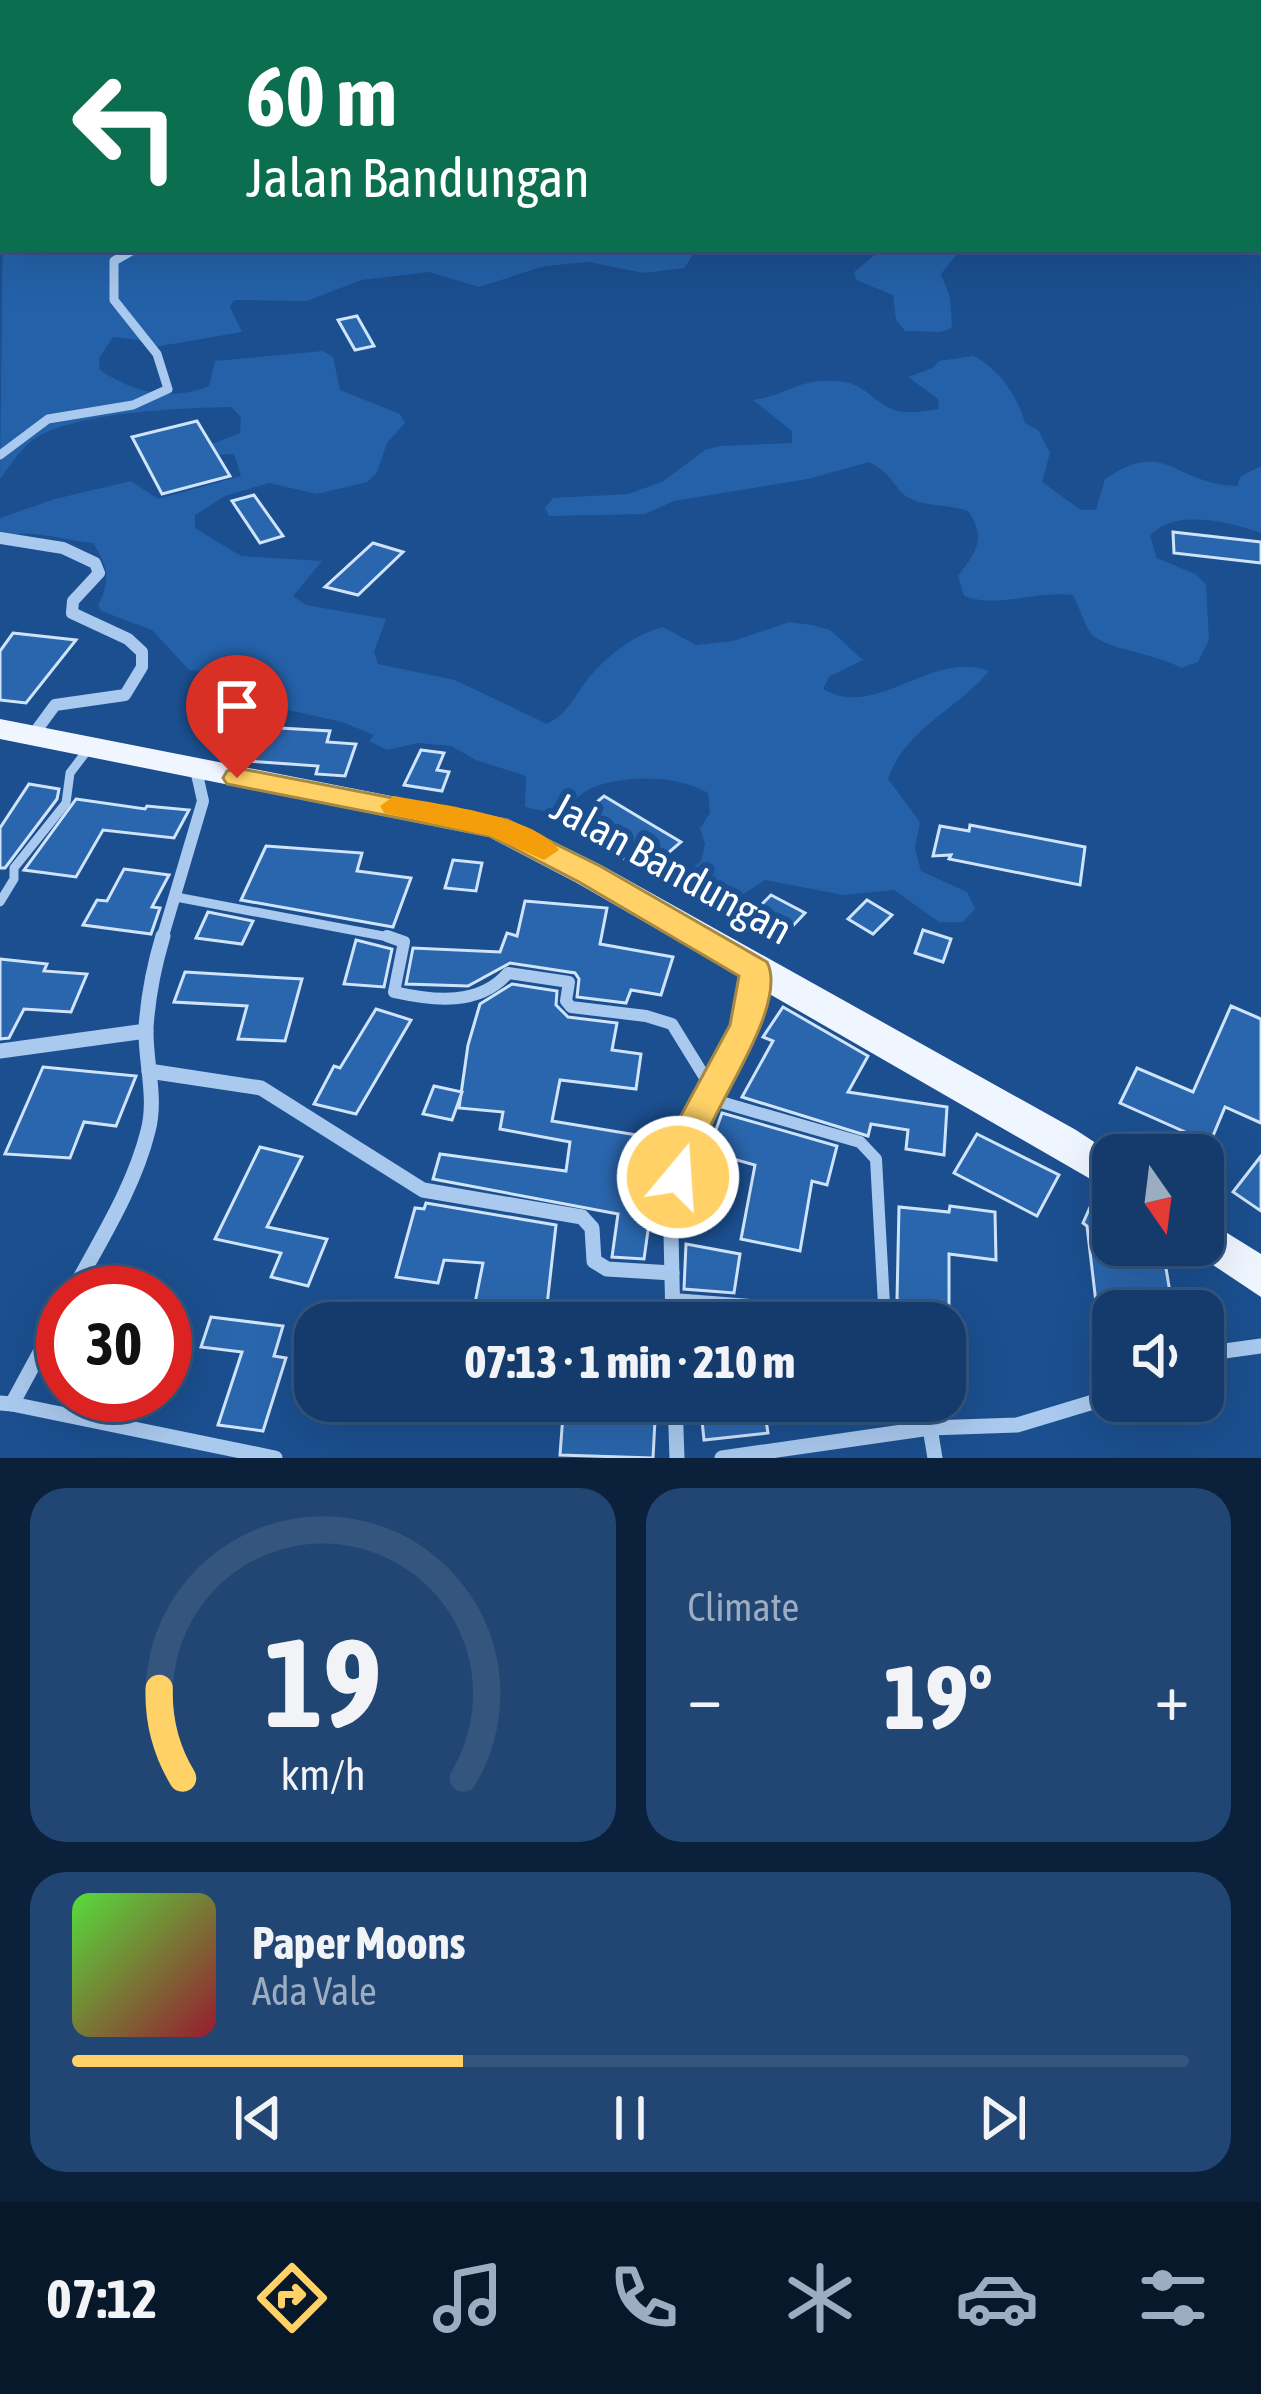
<!DOCTYPE html>
<meta charset="utf-8">
<style>
body{margin:0;font-family:"Asap Condensed",sans-serif;background:#214673;color:#f1f3f6;height:100vh;display:flex;flex-direction:column;font-size:45px;white-space:nowrap}
*{box-sizing:border-box;margin:0}
p{font-size:39px;color:#9dadc1}
.icon{flex:none;width:66px;height:66px;fill:none;stroke:currentColor;stroke-width:2;stroke-linecap:round;stroke-linejoin:round}
.map{position:relative;height:1458px;overflow:hidden}
.drawer{display:flex;flex-direction:column;gap:30px;padding:30px;background:#0b203b;flex:1}
.drawer>*{flex:none}
.guide{position:absolute;left:0px;top:0px;width:1263px;height:252px;box-shadow:0 12px 48px #0002,0 0 0 3px #33557e;background:#0b6e4f;color:#fff;overflow:hidden}
.needle{width:78px;rotate:166deg}
.tools{position:absolute;left:1092px;top:1134px;display:grid;gap:24px}
.tools a{display:grid;place-items:center;width:132px;height:132px;border-radius:24px;background:#143b6b;box-shadow:0 12px 48px #0002,0 0 0 3px #33557e;font-size:60px}
.speed{position:absolute;left:36px;top:1266px;display:flex;gap:24px;font-size:60px;font-weight:700;text-align:center}
.speed>*{display:grid;place-content:center;width:156px;height:156px;border-radius:50%;background:#143b6b;box-shadow:0 12px 48px #0002,0 0 0 3px #33557e;line-height:1}
.speed .limit{border:18px solid #d22;background:#fff;color:#111}
.pin{position:absolute;display:grid;place-items:center;width:102px;height:102px;color:#fff;margin:-123px -51px;border-radius:50% 50% 50% 0;rotate:-45deg;box-shadow:0 0 12px #0007}
.pin .icon{rotate:45deg}
.me{position:absolute;width:132px;margin:-66px;rotate:18deg;stroke-linejoin:round;filter:drop-shadow(0 0 9px #0008)}
.turn{display:flex;align-items:center;gap:42px;height:252px;padding:0 48px;font-size:54px}
.turn .icon{width:156px;height:156px;stroke-width:2.5}
.turn b{display:block;font-size:84px;line-height:102px}
.big{font-size:90px;font-weight:800;line-height:1.1}
.drawer .tile{flex:1;display:flex;flex-direction:column;justify-content:center;gap:18px;min-width:0;padding:0 42px;border-radius:36px;background:#214673}
.drawer .dial{align-items:center;gap:0}
.dial svg{height:312px;overflow:visible;fill:none;stroke:#33557e;stroke-width:7;stroke-linecap:round;text-anchor:middle}
.dial text{fill:#f1f3f6;stroke:none}
.song{display:flex;align-items:center;gap:36px}
.cover{width:144px;height:144px;border-radius:18px;background:linear-gradient(135deg,hsl(110 70% 55%),hsl(350 70% 35%))}
.played{height:12px;border-radius:6px;background:linear-gradient(90deg,#ffd166 35%,#33557e 35%)}
.keys{display:flex;justify-content:space-around;direction:ltr}
.heat{display:flex;justify-content:space-between;align-items:center;font-size:66px;direction:ltr}
.drawer .tiles{flex:1;display:grid;gap:30px;grid-template-columns:1fr 1fr}
.tile:last-child{grid-column:span 2}
.trip{position:absolute;left:294px;top:1302px;width:672px;height:120px;border-radius:36px;background:#143b6b;box-shadow:0 12px 48px #0002,0 0 0 3px #33557e;font-weight:800;line-height:120px;text-align:center}
.tabs{display:flex;height:192px;justify-content:space-around;align-items:center;background:#08182b;color:#9dadc1}
.tabs .icon{width:84px;height:84px}
.tabs .on{color:#ffd166}
.tabs b{font-size:54px;color:#f1f3f6}
.map>svg:first-child{display:block}
.green{fill:#2461a8}
.lines{fill:none;stroke-linecap:round;stroke-linejoin:round}
.river{fill:#123a6d;fill-rule:evenodd}
.building{fill:#2a66ad;stroke:#cfe3fa;stroke-width:3}
.service-far1{stroke:#a9c9ee;stroke-width:9}
.service{stroke:#a9c9ee;stroke-width:12}
.minor-far2{stroke:#a9c9ee;stroke-width:9}
.minor-far1{stroke:#a9c9ee;stroke-width:12}
.minor{stroke:#a9c9ee;stroke-width:15}
.primary{fill:#f0f6ff;fill-rule:evenodd}
.route{fill:#ffd166;stroke:#a68842;stroke-width:3}
.slow{fill:#f59e0b}
.labels{text-anchor:middle;dominant-baseline:central;stroke-width:12;stroke-linejoin:round;paint-order:stroke}
.street-label{font-size:42px;fill:#fff;stroke:#1b4f8f}
</style>
<div class="map">
<svg width="1261" height="1458" viewBox="0 0 1261 1458">
<rect width="100%" height="100%" fill="#1b4f8f"/>
<g class="green">
<polygon points="0,0 1196,0 1196,3 3,3 3,29"/>
<path d="M3,217v32h694l-13,19 -41,5 -54,-11 -44,4 -66,21 -50,-15 -68,8 -54,21 -73,-1 -4,7 12,25 -93,16 -10,-8 -26,-3 -14,21 1,12c33,22 70,32 109,16l6,-25 108,-10 10,6 7,33 60,24 5,9 -18,20 -10,29 -10,10 -50,12 -48,-11 -44,13 -30,19v13l46,28 81,5 -29,35 13,9 80,14 -12,33 4,12 77,16 92,44c23,-12 28,-30 44,-49 19,-21 44,-41 72,-48l33,18 37,-4 56,-19 22,3 19,5 33,30 -33,16 -7,13c53,32 108,-40 166,-18 -31,38 -84,58 -101,108l32,43 -5,26 6,23 46,21 8,17 -12,13h-24l-45,-32 -51,5 -78,-15 -37,24 -44,-14 -1,-15 18,-14 4,-17 -5,-16 10,-15 -2,-20c-28,-17 -73,-18 -105,-9 -41,11 -22,38 -78,23l1,-31 -50,-16 -25,-14 -33,-3 -31,7 -18,-9 5,-6 -32,-13 -72,-16 3,-29 -84,-7 -37,-40 -51,-19 -3,-6c13,-25 10,-38 -5,-62 -32,-3 -63,-15 -93,-6v-19l55,-19 76,-18 27,18 83,-23 -7,-22 -24,1 -8,-7 38,-15 1,-16 -10,-10c-47,1 -167,5 -202,36 -11,10 -20,24 -29,36z"/>
<polygon points="882,249 961,249 941,274 950,297 952,328 940,332 905,331 896,320 893,295 856,280 854,272"/>
<path d="M973,356c26,12 45,41 52,67l13,7 12,23 -8,29 39,28h15l9,-31c63,-42 66,5 132,7l4,-10 20,-10v67c-31,-11 -88,-25 -111,3l7,22 38,16 11,10 3,56 -11,22 -17,6c-25,-15 -80,-19 -91,-36 -7,-11 -11,-25 -17,-37 -36,-5 -76,14 -109,1l-6,-20c18,-25 29,-37 10,-65 -19,-7 -40,-4 -57,-12 -17,-8 -16,-24 -42,-37l-61,17 -134,22 -29,13 -96,2 -4,-8 8,-10 75,-4 34,-12 43,-32 15,-4 72,-3v-12l-39,-31c38,-5 45,-24 91,-18 20,2 30,20 48,27 15,6 32,2 47,0l-1,-10 -30,-22 25,-9 6,-7z"/>
</g>
<g class="lines">
<g class="river">
<rect x="113" y="0" width="22" height="3"/>
<polygon points="685,0 712,0 683,3"/>
<polygon points="1019,0 1041,0 1042,3 1020,3"/>
<rect x="1260" y="63" width="1" height="14"/>
</g>
</g>
<g class="building">
<polygon points="357,316 374,346 355,350 338,320"/>
<polygon points="197,421 230,476 162,494 132,437"/>
<polygon points="254,495 283,536 260,543 232,501"/>
<polygon points="1173,532 1261,542 1261,563 1174,553"/>
<polygon points="373,543 403,552 358,595 325,587"/>
<polygon points="13,633 76,640 26,703 0,700 0,651"/>
<polygon points="246,726 330,731 327,742 356,744 345,776 316,774 318,766 232,760"/>
<polygon points="421,750 444,753 437,770 449,772 442,791 404,785"/>
<polygon points="29,784 59,789 57,799 5,868 0,868 0,828"/>
<polygon points="604,796 654,826 681,842 646,872 569,825"/>
<polygon points="76,799 145,809 147,806 189,810 174,838 103,830 76,877 24,870"/>
<polygon points="970,825 1085,847 1080,885 949,859 951,855 933,856 940,826 969,831"/>
<polygon points="266,846 362,853 357,871 411,878 393,927 241,900"/>
<polygon points="453,860 482,863 476,891 445,888"/>
<polygon points="124,869 169,875 152,907 160,908 151,934 83,925 97,900 107,901"/>
<polygon points="771,895 805,913 786,933 752,914"/>
<polygon points="867,900 892,915 873,934 848,919"/>
<polygon points="525,901 607,908 600,944 673,957 661,995 631,990 626,1003 577,997 579,979 575,973 510,963 468,986 406,984 413,948 500,952 507,933 517,936"/>
<polygon points="208,912 253,921 242,944 196,938"/>
<polygon points="923,930 951,939 943,962 915,953"/>
<polygon points="356,940 392,949 384,987 344,984"/>
<polygon points="0,959 47,964 44,971 87,974 71,1012 24,1009 9,1038 0,1039"/>
<polygon points="185,972 302,979 285,1041 238,1039 247,1006 174,1002"/>
<polygon points="512,984 557,991 556,1005 568,1017 617,1023 612,1050 641,1054 636,1089 560,1080 552,1121 661,1139 644,1259 612,1257 618,1214 433,1179 440,1154 566,1171 570,1142 500,1129 503,1112 459,1108 468,1045 480,1004"/>
<polygon points="1231,1006 1261,1019 1261,1123 1225,1107 1210,1143 1120,1103 1137,1068 1193,1092"/>
<polygon points="783,1007 868,1056 848,1092 947,1107 944,1155 906,1149 908,1130 871,1124 868,1136 742,1097 773,1041 763,1037"/>
<polygon points="376,1009 411,1020 356,1114 314,1104 334,1066 340,1068"/>
<polygon points="43,1067 136,1076 116,1126 84,1122 70,1158 5,1154"/>
<polygon points="434,1086 462,1092 452,1120 423,1114"/>
<polygon points="722,1113 837,1146 827,1185 812,1181 800,1251 741,1239 755,1165 708,1152"/>
<polygon points="977,1134 1059,1175 1037,1216 954,1173"/>
<polygon points="260,1147 302,1157 267,1227 327,1239 308,1286 271,1277 281,1253 215,1239"/>
<polygon points="1261,1156 1261,1211 1233,1192"/>
<polygon points="1095,1196 1113,1205 1113,1245 1172,1245 1165,1262 1173,1311 1097,1311 1087,1226 1083,1223"/>
<polygon points="426,1203 556,1225 545,1323 471,1323 483,1263 444,1260 438,1283 396,1277 415,1208 424,1209"/>
<polygon points="950,1206 995,1212 996,1260 949,1254 949,1307 897,1300 899,1207 949,1212"/>
<polygon points="686,1244 740,1254 734,1293 684,1289"/>
<polygon points="211,1317 283,1326 274,1356 286,1358 263,1431 218,1425 242,1352 201,1347"/>
<polygon points="429,1401 503,1401 501,1421 428,1416"/>
<polygon points="564,1401 656,1401 653,1458 560,1455"/>
<polygon points="700,1401 763,1401 768,1433 704,1440"/>
</g>
<g class="lines">
<g class="service-far1">
<polyline points="176,897 399,939"/>
<polyline points="0,902 14,879 14,868 66,803 70,773 89,748"/>
</g>
<g class="service">
<path d="M387,936l17,6 -10,50c40,9 86,14 114,-19l61,9 -3,19 5,6 75,9 26,8 40,65"/>
<polyline points="707,1098 860,1142 876,1159 885,1323"/>
<polyline points="673,1299 883,1315"/>
<polyline points="900,1401 905,1431"/>
</g>
<g class="minor-far2">
<polyline points="0,455 48,419 133,405 168,389 157,354 114,300 114,261 135,249"/>
<polyline points="0,538 13,540"/>
</g>
<g class="minor-far1">
<polyline points="0,538 63,548 95,563 99,573 73,601 72,613 128,639 142,652 142,667 125,695 55,705 33,735"/>
<polyline points="162,939 203,801 196,770"/>
</g>
<g class="minor">
<polyline points="0,1051 146,1031"/>
<polyline points="149,1071 261,1088 423,1190 582,1217 592,1228 594,1261 607,1269 672,1273"/>
<path d="M72,1293c27,-51 62,-105 76,-162 9,-34 -3,-69 -2,-103 2,-32 8,-62 17,-92"/>
<polyline points="673,1323 671,1233 678,1176 689,1134 746,1025 756,971"/>
<polyline points="1203,1354 1261,1346"/>
<polyline points="675,1401 677,1458"/>
<polyline points="0,1403 12,1404 63,1310"/>
<polyline points="12,1404 275,1458"/>
<polyline points="930,1428 935,1458"/>
<polyline points="722,1458 930,1428 1017,1425 1113,1396"/>
</g>
<g class="primary">
<polygon points="0,719 508,819 601,865 1076,1130 1114,1155 1113,1192 577,883 489,837 0,739"/>
<polygon points="1203,1218 1261,1254 1261,1297 1189,1249 1187,1245 1203,1245"/>
</g>
</g>
<path class="route" d="M237,768l270,52 93,46 167,96c21,40 -45,133 -60,172 -7,17 -9,36 -17,54l-12,4 -13,-4 -5,-11 11,-43 59,-109 9,-49 -160,-94 -89,-46 -263,-52 -4,-6 4,-7z"/>
<path class="slow" d="M394,796c41,8 141,19 165,54l-15,10 -54,-24 -106,-23 -4,-7z"/>
<g class="labels">
<g class="street-label">
<text transform="translate(672 868) rotate(29)">Jalan Bandungan</text>
</g>
</g>
</svg>
<div class="tools">
<a><svg class="needle" viewBox="-14 -14 28 28"><path d="M0-13l5 13h-10z" fill="#e53935"/><path d="M0 13l5-13h-10z" fill="#9dadc1"/></svg></a>
<a><svg class="icon" aria-label="sound" viewBox="0 0 24 24"><path d="M4 9h4l5-4v14l-5-4H4zM17 9q2 3 0 6"/></svg></a>
</div>
<div class="speed"><div class="limit">30</div></div>
<div class="pin" style="left:237px;top:778px;background:#d93025"><svg class="icon" aria-label="arrive" viewBox="0 0 24 24"><path d="M6 21V4h12l-3 4 3 4H6"/></svg></div>
<svg class="me" style="left:678px;top:1177px" viewBox="-20 -20 40 40"><circle r="17" fill="#ffd166" stroke="#fff" stroke-width="3"/><path d="M0-11L8 9 0 5-8 9z" fill="#fff"/></svg>
<div class="trip">07:13 · 1 min · 210 m</div>
<div class="guide">
<div class="turn"><svg class="icon" aria-label="left" viewBox="0 0 24 24"><path d="M17 20v-9H6M10 6l-5 5 5 5"/></svg><div><b>60 m</b>Jalan Bandungan</div></div>
</div>
</div>
<section class="drawer">
<div class="tiles">
<div class="tile dial"><svg viewBox="0 0 100 80">
<path d="M14 69A42 42 0 1 1 86 69"/>
<path d="M14 69A42 42 0 0 1 8 46" stroke="#ffd166"/>
<text x="50" y="56" font-size="32" font-weight="700">19</text>
<text x="50" y="72" font-size="11">km/h</text>
</svg></div>
<div class="tile"><p>Climate</p>
<div class="heat"><a>−</a><b class="big">19°</b><a>+</a></div>
</div>
<div class="tile">
<div class="song"><i class="cover"></i><div><b>Paper Moons</b><p>Ada Vale</p></div></div>
<div class="played"></div>
<div class="keys"><svg class="icon" aria-label="previous" viewBox="0 0 24 24"><path d="M18 5L8 12l10 7zM5 5v14"/></svg><svg class="icon" aria-label="pause" viewBox="0 0 24 24"><path d="M8 5v14M16 5v14"/></svg><svg class="icon" aria-label="next" viewBox="0 0 24 24"><path d="M6 5l10 7-10 7zM19 5v14"/></svg></div>
</div>
</div>
</section>
<nav class="tabs">
<b>07:12</b>
<svg class="icon on" aria-label="directions" viewBox="0 0 24 24"><path d="M12 3l9 9-9 9-9-9zM9 14v-3h6M13 9l2 2-2 2"/></svg>
<svg class="icon" aria-label="music" viewBox="0 0 24 24"><path d="M9 18V5l10-2v13"/><circle cx="6" cy="18" r="3"/><circle cx="16" cy="16" r="3"/></svg>
<svg class="icon" aria-label="phone" viewBox="0 0 24 24"><path d="M5 4h4l2 5-3 2q2 4 5 5l2-3 5 2v4C11 20 4 13 5 4z"/></svg>
<svg class="icon" aria-label="climate" viewBox="0 0 24 24"><path d="M12 3v18M4 7l16 10M4 17L20 7"/></svg>
<svg class="icon" aria-label="car" viewBox="0 0 24 24"><path d="M5 17H2v-5l4-1 3-4h7l3 4 3 1v5h-3M9 17h6M6 11h13"/><circle cx="7" cy="17" r="2"/><circle cx="17" cy="17" r="2"/></svg>
<svg class="icon" aria-label="filters" viewBox="0 0 24 24"><path d="M4 7h16M4 17h16"/><circle cx="9" cy="7" r="2"/><circle cx="15" cy="17" r="2"/></svg>
</nav>
